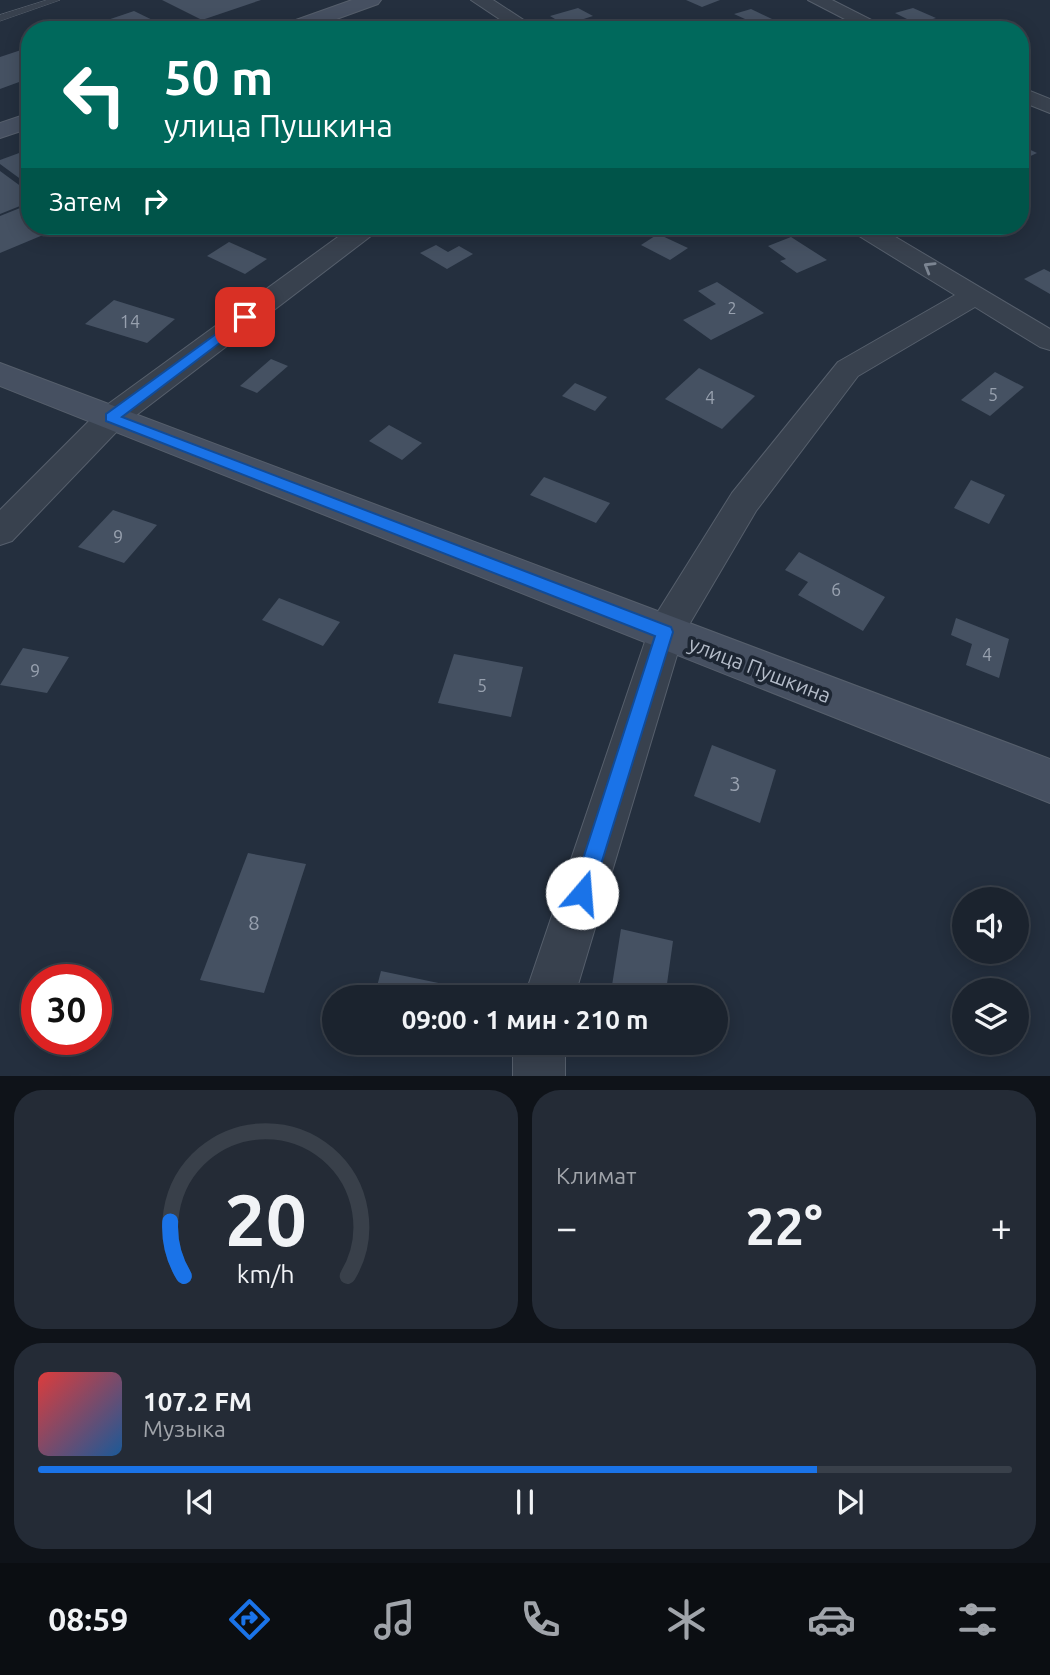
<!DOCTYPE html>
<html lang="ru">
<meta charset="utf-8">
<style>
body{margin:0;font-family:Ubuntu,sans-serif;background:#242b36;color:#f1f3f6;height:100vh;display:flex;flex-direction:column;font-size:26px;white-space:nowrap}
*{box-sizing:border-box;margin:0}
p{font-size:23px;color:#a0a4aa}
.icon{flex:none;width:38px;height:38px;fill:none;stroke:currentColor;stroke-width:2;stroke-linecap:round;stroke-linejoin:round}
.map{position:relative;height:1076px;overflow:hidden}
.side{display:flex;flex-direction:column;gap:14px;padding:14px;background:#0f1319;flex:1}
.side>*{flex:none}
.top-card{position:absolute;left:21px;top:21px;width:1008px;height:214px;border-radius:28px;box-shadow:0 4px 18px #0003,0 0 0 2px #39404a;background:#00695c;color:#fff;overflow:hidden}
.buttons{position:absolute;left:952px;top:887px;display:grid;gap:14px}
.buttons a{display:grid;place-items:center;width:77px;height:77px;border-radius:50%;background:#1b232e;box-shadow:0 4px 18px #0003,0 0 0 2px #39404a;font-size:35px}
.speed{position:absolute;left:21px;top:964px;display:flex;gap:14px;font-size:35px;font-weight:700;text-align:center}
.speed>*{display:grid;place-content:center;width:91px;height:91px;border-radius:50%;background:#1b232e;box-shadow:0 4px 18px #0003,0 0 0 2px #39404a;line-height:1}
.speed .limit{border:10px solid #d22;background:#fff;color:#111}
.pin{position:absolute;display:grid;place-items:center;width:60px;height:60px;color:#fff;margin:-30px;border-radius:14px;box-shadow:0 4px 10px #0006}
.me{position:absolute;width:77px;margin:-38px;rotate:18deg;stroke-linejoin:round;filter:drop-shadow(0 0 5px #0008)}
.turn{display:flex;align-items:center;gap:24px;height:147px;padding:0 28px;font-size:32px}
.turn .icon{width:91px;height:91px;stroke-width:2.5}
.turn b{display:block;font-size:49px;line-height:60px}
.then{display:flex;align-items:center;height:66px;padding:0 28px;background:#0003;gap:14px;font-size:26px}
.big{font-size:52px;font-weight:700;line-height:1.1}
.side .tile{flex:1;display:flex;flex-direction:column;justify-content:center;gap:10px;min-width:0;padding:0 24px;border-radius:28px;background:#242b36}
.side .dial{align-items:center;gap:0}
.dial svg{height:182px;overflow:visible;fill:none;stroke:#39404a;stroke-width:7;stroke-linecap:round;text-anchor:middle}
.dial text{fill:#f1f3f6;stroke:none}
.song{display:flex;align-items:center;gap:21px}
.cover{width:84px;height:84px;border-radius:10px;background:linear-gradient(135deg,hsl(0 70% 55%),hsl(210 70% 35%))}
.played{height:7px;border-radius:4px;background:linear-gradient(90deg,#1a73e8 80%,#39404a 80%)}
.keys{display:flex;justify-content:space-around;direction:ltr}
.heat{display:flex;justify-content:space-between;align-items:center;font-size:38px;direction:ltr}
.side .tiles{flex:1;display:grid;gap:14px;grid-template-columns:1fr 1fr}
.tile:last-child{grid-column:span 2}
.trip{position:absolute;left:322px;top:985px;width:406px;height:70px;border-radius:35px;background:#1b232e;box-shadow:0 4px 18px #0003,0 0 0 2px #39404a;font-weight:700;line-height:70px;text-align:center}
.tabs{display:flex;height:112px;justify-content:space-around;align-items:center;background:#0b0e12;color:#a0a4aa}
.tabs .icon{width:49px;height:49px}
.tabs .current{color:#1a73e8}
.tabs b{font-size:32px;color:#f1f3f6}
.map>svg:first-child{display:block}
.building{fill:#455162}
.lines{fill:none;stroke-linecap:round;stroke-linejoin:round}
.lane-casing{stroke:#565f6c;stroke-width:1}
.street-casing{stroke:#565f6c;stroke-width:2}
.secondary-casing{stroke:#565f6c;stroke-width:2}
.lane{fill:#38414e;fill-rule:evenodd}
.street{fill:#38414e;fill-rule:evenodd}
.secondary{fill:#465061;fill-rule:evenodd}
.oneway{stroke:#7c8592}
.route{fill:#1a73e8;stroke:#114b97;stroke-width:2}
.labels{text-anchor:middle;dominant-baseline:central;stroke-width:7;stroke-linejoin:round;paint-order:stroke}
.far-number-label{font-size:16px;fill:#98a1af}
.number-label{font-size:18px;fill:#98a1af}
.street-label{font-size:21px;fill:#b4bcc9;stroke:#1d2633}
.near-number-label{font-size:21px;fill:#98a1af}
</style>
<div class="map">
<svg width="1050" height="1077" viewBox="0 0 1050 1077">
<rect width="100%" height="100%" fill="#242f3e"/>
<g class="building">
<polygon points="162,0 261,0 202,20"/>
<polygon points="686,0 720,0 702,7"/>
<polygon points="578,8 593,16 565,25 550,16"/>
<polygon points="913,8 936,18 917,24 895,13"/>
<polygon points="751,9 772,19 756,24 734,14"/>
<polygon points="134,11 169,28 82,30 81,29"/>
<polygon points="394,21 408,30 364,30 364,29"/>
<polygon points="30,47 30,78 0,89 0,57"/>
<polygon points="1020,145 1037,153 1020,161"/>
<polygon points="30,149 30,186 0,164 0,160"/>
<polygon points="0,171 30,193 30,202 0,214"/>
<polygon points="30,204 30,226 51,226 55,230 0,253 0,216"/>
<polygon points="930,226 970,226 949,236"/>
<polygon points="658,234 688,248 670,260 641,245"/>
<polygon points="791,237 827,260 797,273 780,261 786,259 768,246"/>
<polygon points="229,242 267,259 245,274 207,256"/>
<polygon points="436,245 448,252 459,246 473,254 447,269 420,253"/>
<polygon points="1044,269 1050,272 1050,294 1024,279"/>
<polygon points="717,282 764,313 711,340 683,320 716,304 698,291"/>
<polygon points="114,300 175,319 147,343 85,324"/>
<polygon points="271,359 288,366 257,393 240,386"/>
<polygon points="699,368 755,396 722,429 665,399"/>
<polygon points="995,372 1024,387 990,416 961,400"/>
<polygon points="575,383 607,397 595,411 562,396"/>
<polygon points="389,425 422,443 402,460 369,441"/>
<polygon points="544,477 610,503 596,523 530,495"/>
<polygon points="971,480 1005,495 989,524 954,508"/>
<polygon points="113,510 157,525 124,563 78,547"/>
<polygon points="799,552 885,597 863,631 798,595 808,582 785,570"/>
<polygon points="279,598 340,622 323,646 262,620"/>
<polygon points="956,618 1009,639 999,678 966,665 972,644 951,635"/>
<polygon points="23,648 69,657 47,693 0,685"/>
<polygon points="454,654 523,667 511,717 438,703"/>
<polygon points="712,745 776,770 760,823 694,796"/>
<polygon points="248,853 306,864 264,993 200,980"/>
<polygon points="621,929 673,941 665,998 610,998"/>
<polygon points="381,971 448,985 445,998 374,998"/>
<polygon points="382,1043 435,1043 432,1056"/>
</g>
<g class="lines">
<g class="lane-casing">
<polygon id="lane" points="47,0 60,0 0,21 0,15"/>
</g>
<g class="street-casing">
<g id="street">
<polygon points="471,0 493,0 539,30 516,30"/>
<polygon points="808,0 832,0 891,30 866,30"/>
<polygon points="1020,87 1050,99 1050,113 1020,101"/>
<polygon points="353,226 384,226 122,426 12,541 0,545 0,510 100,410"/>
<polygon points="847,226 877,226 1050,329 1050,350 1040,347 975,307 858,376 756,511 683,635 574,998 524,998 652,621 732,493 838,362 955,295 851,231"/>
<rect x="513" y="1043" width="52" height="34"/>
</g>
</g>
<g class="secondary-casing">
<g id="secondary">
<polygon points="352,0 381,0 378,4 306,30 276,30 279,26"/>
<polygon points="30,113 30,128 0,138 0,123"/>
<polygon points="0,363 1050,759 1050,803 0,386"/>
</g>
</g>
<use href="#lane" class="lane"/>
<use href="#street" class="street"/>
<use href="#secondary" class="secondary"/>
</g>
<defs><path id="oneway-chevron" d="M-2-3.5L2.5 0L-2 3.5" fill="none" stroke-width="1.6" stroke-linecap="round" stroke-linejoin="round" transform="scale(1.75)"/></defs>
<use class="oneway" href="#oneway-chevron" transform="translate(929 267) rotate(-149)"/>
<polygon class="route" points="245,313 251,317 250,320 122,417 671,627 673,632 590,900 582,904 575,900 572,893 655,636 106,421 106,414"/>
<g class="labels">
<g class="far-number-label">
<text x="732" y="308">2</text>
</g>
<g class="number-label">
<text x="130" y="321">14</text>
<text x="993" y="394">5</text>
<text x="710" y="397">4</text>
<text x="118" y="536">9</text>
<text x="836" y="589">6</text>
<text x="987" y="654">4</text>
<text x="35" y="670">9</text>
<text x="482" y="685">5</text>
</g>
<g class="street-label">
<text transform="translate(760 669) rotate(21)">улица Пушкина</text>
</g>
<g class="near-number-label">
<text x="735" y="783">3</text>
<text x="254" y="922">8</text>
</g>
</g>
</svg>
<div class="buttons">
<a><svg class="icon" aria-label="sound" viewBox="0 0 24 24"><path d="M4 9h4l5-4v14l-5-4H4zM17 9q2 3 0 6"/></svg></a>
<a><svg class="icon" aria-label="layers" viewBox="0 0 24 24"><path d="M12 4l9 5-9 5-9-5zM3 14l9 5 9-5"/></svg></a>
</div>
<div class="speed"><div class="limit">30</div></div>
<div class="pin" style="left:245px;top:317px;background:#d93025"><svg class="icon" aria-label="arrive" viewBox="0 0 24 24"><path d="M6 21V4h12l-3 4 3 4H6"/></svg></div>
<svg class="me" style="left:582px;top:893px" viewBox="-20 -20 40 40"><circle r="19" fill="#fff"/><path d="M0-13L10 11 0 6-10 11z" fill="#1a73e8"/></svg>
<div class="trip">09:00 · 1 мин · 210 m</div>
<div class="top-card">
<div class="turn"><svg class="icon" aria-label="left" viewBox="0 0 24 24"><path d="M17 20v-9H6M10 6l-5 5 5 5"/></svg><div><b>50 m</b>улица Пушкина</div></div>
<div class="then">Затем<svg class="icon" aria-label="right" viewBox="0 0 24 24"><path d="M7 20v-9h11M14 6l5 5-5 5"/></svg></div>
</div>
</div>
<section class="side">
<div class="tiles">
<div class="tile dial"><svg viewBox="0 0 100 80">
<path d="M14 69A42 42 0 1 1 86 69"/>
<path d="M14 69A42 42 0 0 1 8 45" stroke="#1a73e8"/>
<text x="50" y="56" font-size="32" font-weight="700">20</text>
<text x="50" y="72" font-size="11">km/h</text>
</svg></div>
<div class="tile"><p>Климат</p>
<div class="heat"><a>−</a><b class="big">22°</b><a>+</a></div>
</div>
<div class="tile">
<div class="song"><i class="cover"></i><div><b>107.2 FM</b><p>Музыка</p></div></div>
<div class="played"></div>
<div class="keys"><svg class="icon" aria-label="previous" viewBox="0 0 24 24"><path d="M18 5L8 12l10 7zM5 5v14"/></svg><svg class="icon" aria-label="pause" viewBox="0 0 24 24"><path d="M8 5v14M16 5v14"/></svg><svg class="icon" aria-label="next" viewBox="0 0 24 24"><path d="M6 5l10 7-10 7zM19 5v14"/></svg></div>
</div>
</div>
</section>
<nav class="tabs">
<b>08:59</b>
<svg class="icon current" aria-label="directions" viewBox="0 0 24 24"><path d="M12 3l9 9-9 9-9-9zM9 14v-3h6M13 9l2 2-2 2"/></svg>
<svg class="icon" aria-label="music" viewBox="0 0 24 24"><path d="M9 18V5l10-2v13"/><circle cx="6" cy="18" r="3"/><circle cx="16" cy="16" r="3"/></svg>
<svg class="icon" aria-label="phone" viewBox="0 0 24 24"><path d="M5 4h4l2 5-3 2q2 4 5 5l2-3 5 2v4C11 20 4 13 5 4z"/></svg>
<svg class="icon" aria-label="climate" viewBox="0 0 24 24"><path d="M12 3v18M4 7l16 10M4 17L20 7"/></svg>
<svg class="icon" aria-label="car" viewBox="0 0 24 24"><path d="M5 17H2v-5l4-1 3-4h7l3 4 3 1v5h-3M9 17h6M6 11h13"/><circle cx="7" cy="17" r="2"/><circle cx="17" cy="17" r="2"/></svg>
<svg class="icon" aria-label="filters" viewBox="0 0 24 24"><path d="M4 7h16M4 17h16"/><circle cx="9" cy="7" r="2"/><circle cx="15" cy="17" r="2"/></svg>
</nav>
